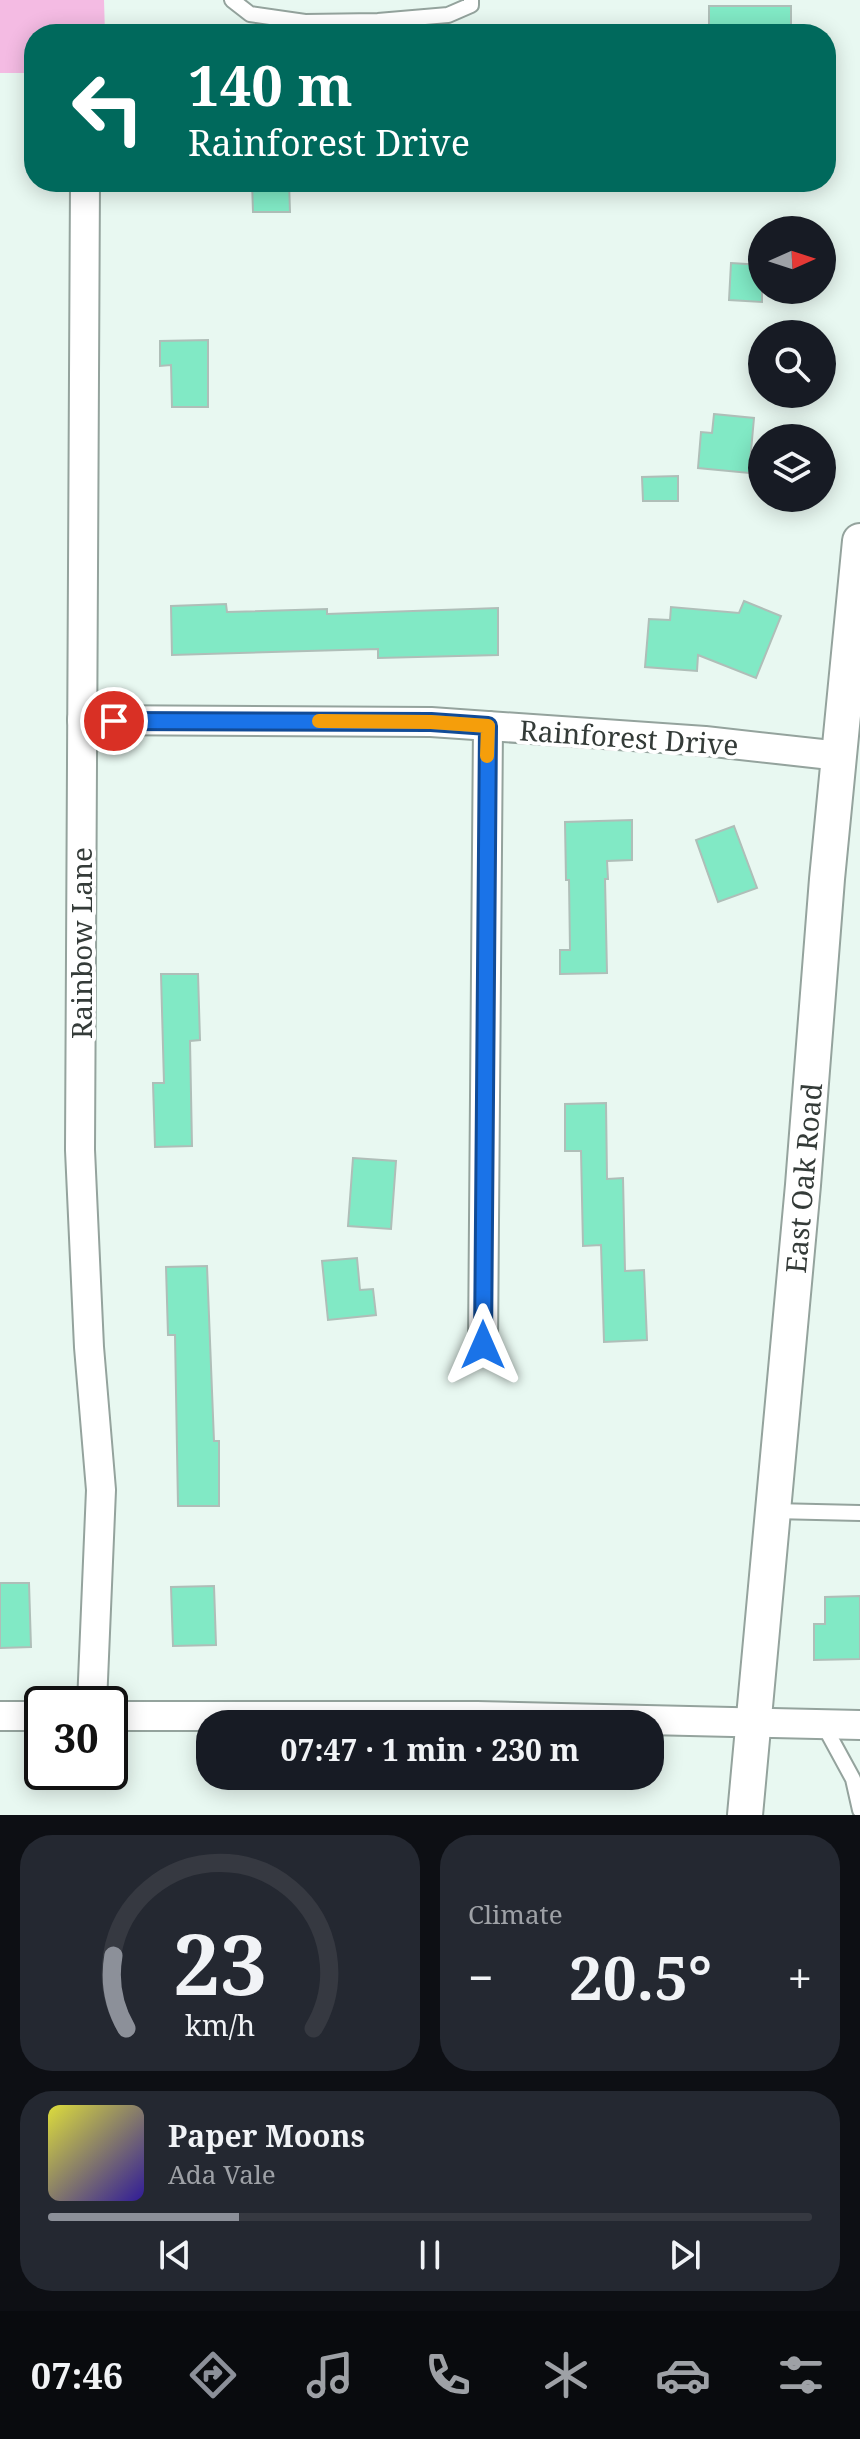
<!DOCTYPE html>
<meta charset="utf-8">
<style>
body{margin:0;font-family:"Noto Serif",serif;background:#242831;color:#f1f3f6;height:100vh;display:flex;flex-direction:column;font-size:30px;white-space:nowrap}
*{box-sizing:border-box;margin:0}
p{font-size:26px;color:#9ea1a6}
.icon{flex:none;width:44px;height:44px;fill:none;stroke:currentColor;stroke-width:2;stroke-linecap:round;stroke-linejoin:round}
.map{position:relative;height:1815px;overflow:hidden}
.panel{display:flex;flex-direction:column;gap:20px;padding:20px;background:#0d0f14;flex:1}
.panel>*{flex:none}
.banner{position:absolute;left:24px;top:24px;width:812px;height:168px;border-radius:32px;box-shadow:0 4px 20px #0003;background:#00695c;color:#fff;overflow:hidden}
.needle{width:52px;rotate:87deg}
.buttons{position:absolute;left:748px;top:216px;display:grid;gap:16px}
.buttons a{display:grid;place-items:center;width:88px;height:88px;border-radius:50%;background:#171b24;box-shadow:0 4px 20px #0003;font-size:40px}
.speed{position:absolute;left:24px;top:1686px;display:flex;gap:16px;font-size:40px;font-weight:700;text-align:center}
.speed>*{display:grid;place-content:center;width:104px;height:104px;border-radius:50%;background:#171b24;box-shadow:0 4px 20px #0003;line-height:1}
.speed .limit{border:4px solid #111;border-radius:12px;background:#fff;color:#111}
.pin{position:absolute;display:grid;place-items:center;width:68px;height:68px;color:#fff;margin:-34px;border:4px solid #fff;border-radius:50%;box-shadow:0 2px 8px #0007}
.me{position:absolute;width:88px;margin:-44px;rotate:0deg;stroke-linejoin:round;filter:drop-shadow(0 0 6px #0008)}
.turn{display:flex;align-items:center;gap:28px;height:168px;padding:0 32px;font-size:36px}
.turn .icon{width:104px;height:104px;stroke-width:2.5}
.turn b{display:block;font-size:56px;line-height:68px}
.big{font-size:60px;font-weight:700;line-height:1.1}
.panel .tile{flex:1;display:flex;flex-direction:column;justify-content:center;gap:12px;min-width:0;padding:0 28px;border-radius:32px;background:#242831}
.panel .dial{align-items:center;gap:0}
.dial svg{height:208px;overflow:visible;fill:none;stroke:#363941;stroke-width:7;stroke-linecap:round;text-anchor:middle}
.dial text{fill:#f1f3f6;stroke:none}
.song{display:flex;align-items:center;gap:24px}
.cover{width:96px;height:96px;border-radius:12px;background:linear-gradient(135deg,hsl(60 70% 55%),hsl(250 70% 35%))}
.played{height:8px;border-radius:4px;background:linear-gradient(90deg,#8c9099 25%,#363941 25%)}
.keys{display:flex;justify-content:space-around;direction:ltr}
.heat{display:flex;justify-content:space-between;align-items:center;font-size:44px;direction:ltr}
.panel .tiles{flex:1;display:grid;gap:20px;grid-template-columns:1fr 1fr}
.tile:last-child{grid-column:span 2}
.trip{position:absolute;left:196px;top:1710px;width:468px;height:80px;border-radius:32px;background:#171b24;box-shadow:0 4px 20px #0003;font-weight:700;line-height:80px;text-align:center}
.tabs{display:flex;height:128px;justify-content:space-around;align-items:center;background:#090b0e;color:#9ea1a6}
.tabs .icon{width:56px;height:56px}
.tabs .active{color:#8c9099}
.tabs b{font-size:36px;color:#f1f3f6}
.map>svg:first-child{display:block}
.green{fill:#f4bbe3}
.building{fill:#81e9c5;stroke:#afbeb8;stroke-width:2}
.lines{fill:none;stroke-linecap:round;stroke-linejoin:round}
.service-casing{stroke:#94a39d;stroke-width:18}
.minor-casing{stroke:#94a39d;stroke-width:32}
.tertiary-casing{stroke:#94a39d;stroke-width:38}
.service{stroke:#fff;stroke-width:14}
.minor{stroke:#fff;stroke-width:28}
.tertiary{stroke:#fff;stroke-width:34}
.route-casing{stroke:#114b97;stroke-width:20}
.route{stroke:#1a73e8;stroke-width:14}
.slow{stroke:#f59e0b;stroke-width:14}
.labels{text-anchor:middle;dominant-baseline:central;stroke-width:8;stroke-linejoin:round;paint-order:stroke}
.street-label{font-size:28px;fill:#343b38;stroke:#fff}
</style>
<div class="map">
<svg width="860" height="1815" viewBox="0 0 860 1815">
<rect width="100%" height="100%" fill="#e8f8f1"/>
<polygon class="green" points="0,0 104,0 105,34 34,34 34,73 0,73"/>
<g class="building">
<rect x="709" y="6" width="82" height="28"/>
<polygon points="252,182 289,182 290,212 253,212"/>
<polygon points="731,263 762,265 762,302 729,300"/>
<polygon points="208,340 208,407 172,407 171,365 160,366 160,341"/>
<polygon points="714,414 754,418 749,473 698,468 701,432 712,433"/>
<polygon points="678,476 678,501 643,501 642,477"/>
<polygon points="744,601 781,616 756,678 698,655 697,671 645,667 649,619 670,620 671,607 739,613"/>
<polygon points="226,604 227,612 327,609 327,614 498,608 498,655 378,658 378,649 172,655 171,606"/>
<polygon points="632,820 632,860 607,861 608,879 605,879 607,973 560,974 560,950 570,950 569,880 566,880 565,822"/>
<polygon points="734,826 757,888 718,902 696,840"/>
<polygon points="161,974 198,974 200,1040 190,1041 192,1146 155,1147 153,1083 164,1083"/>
<polygon points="606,1103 607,1179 623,1178 625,1271 644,1270 647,1340 604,1342 601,1245 583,1246 581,1151 565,1151 565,1104"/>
<polygon points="353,1158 396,1161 391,1229 348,1226"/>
<polygon points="357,1258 360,1290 373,1289 376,1315 328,1320 322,1261"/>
<polygon points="207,1266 214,1441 219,1441 219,1506 178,1506 175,1335 168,1335 166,1267"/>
<polygon points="0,1583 29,1583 31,1647 0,1648"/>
<polygon points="214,1586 216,1645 173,1646 171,1587"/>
<polygon points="860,1596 860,1659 814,1660 814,1624 825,1624 825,1597"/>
</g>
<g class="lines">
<g class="service-casing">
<g id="service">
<polyline points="232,0 250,14 305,22 378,21 448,15 471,5 471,0"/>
<polyline points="773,1511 860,1513"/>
<polyline points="823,1724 853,1779 860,1810"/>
</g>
</g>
<g class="minor-casing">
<g id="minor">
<polyline points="85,182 80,1150 89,1347 101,1490 92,1704"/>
<polyline points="82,720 431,722 705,741 840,756"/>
<polyline points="483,1345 488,726"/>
<polyline points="0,1716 42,1716"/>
<polyline points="110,1716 477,1716 860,1725"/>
</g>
</g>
<g class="tertiary-casing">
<polyline id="tertiary" points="745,1815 803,1185 827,879 860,541"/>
</g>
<use href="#service" class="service"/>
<use href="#minor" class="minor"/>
<use href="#tertiary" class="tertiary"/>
</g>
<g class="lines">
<g class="route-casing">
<polyline id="route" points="114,721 431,722 488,726 483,1345"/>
</g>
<use href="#route" class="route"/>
<polyline class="slow" points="319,721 431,722 488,726 487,756"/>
</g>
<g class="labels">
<g class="street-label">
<text transform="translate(629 737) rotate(4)">Rainforest Drive</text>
<text transform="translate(81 943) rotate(-90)">Rainbow Lane</text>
<text transform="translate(803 1178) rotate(-85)">East Oak Road</text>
</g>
</g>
</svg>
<div class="buttons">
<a><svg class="needle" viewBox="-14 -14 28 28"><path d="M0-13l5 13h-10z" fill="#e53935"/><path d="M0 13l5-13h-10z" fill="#9ea1a6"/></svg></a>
<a><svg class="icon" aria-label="search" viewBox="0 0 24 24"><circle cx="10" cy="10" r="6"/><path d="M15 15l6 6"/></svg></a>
<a><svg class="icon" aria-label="layers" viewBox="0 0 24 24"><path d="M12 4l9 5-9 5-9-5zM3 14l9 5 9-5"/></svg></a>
</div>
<div class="speed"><div class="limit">30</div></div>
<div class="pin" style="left:114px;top:721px;background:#d93025"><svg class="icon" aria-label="arrive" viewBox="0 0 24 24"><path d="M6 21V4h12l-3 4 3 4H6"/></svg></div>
<svg class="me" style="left:483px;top:1345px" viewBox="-20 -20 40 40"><path d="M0-17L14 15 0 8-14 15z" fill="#1a73e8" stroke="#fff" stroke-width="4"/></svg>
<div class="trip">07:47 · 1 min · 230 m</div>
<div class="banner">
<div class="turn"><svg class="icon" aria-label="left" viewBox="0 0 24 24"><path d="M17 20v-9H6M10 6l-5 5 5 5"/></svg><div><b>140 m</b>Rainforest Drive</div></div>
</div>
</div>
<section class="panel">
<div class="tiles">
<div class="tile dial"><svg viewBox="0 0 100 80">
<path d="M14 69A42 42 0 1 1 86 69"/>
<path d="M14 69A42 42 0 0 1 9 41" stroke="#8c9099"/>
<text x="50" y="56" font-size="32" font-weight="700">23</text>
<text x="50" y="72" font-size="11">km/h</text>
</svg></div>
<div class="tile"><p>Climate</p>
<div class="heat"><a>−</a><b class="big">20.5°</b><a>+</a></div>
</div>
<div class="tile">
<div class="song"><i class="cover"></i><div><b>Paper Moons</b><p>Ada Vale</p></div></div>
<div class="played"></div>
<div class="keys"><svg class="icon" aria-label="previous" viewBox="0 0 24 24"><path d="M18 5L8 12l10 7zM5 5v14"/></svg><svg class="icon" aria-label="pause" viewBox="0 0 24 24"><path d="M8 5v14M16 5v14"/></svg><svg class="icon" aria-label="next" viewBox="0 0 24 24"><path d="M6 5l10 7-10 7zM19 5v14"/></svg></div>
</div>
</div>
</section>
<nav class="tabs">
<b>07:46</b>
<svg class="icon active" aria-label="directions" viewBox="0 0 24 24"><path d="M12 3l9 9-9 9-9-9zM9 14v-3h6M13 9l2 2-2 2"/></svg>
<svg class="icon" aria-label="music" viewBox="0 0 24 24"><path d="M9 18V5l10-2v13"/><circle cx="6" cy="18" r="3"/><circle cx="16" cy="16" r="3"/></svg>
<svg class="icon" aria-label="phone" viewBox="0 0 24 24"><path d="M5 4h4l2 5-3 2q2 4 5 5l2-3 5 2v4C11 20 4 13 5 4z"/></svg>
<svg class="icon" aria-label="climate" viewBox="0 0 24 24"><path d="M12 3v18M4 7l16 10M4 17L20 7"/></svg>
<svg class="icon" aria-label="car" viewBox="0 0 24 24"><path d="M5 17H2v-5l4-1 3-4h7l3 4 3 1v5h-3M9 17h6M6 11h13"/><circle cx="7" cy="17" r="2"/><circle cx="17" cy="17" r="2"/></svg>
<svg class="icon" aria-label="filters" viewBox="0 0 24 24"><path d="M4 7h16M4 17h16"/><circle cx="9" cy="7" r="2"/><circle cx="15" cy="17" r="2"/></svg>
</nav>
